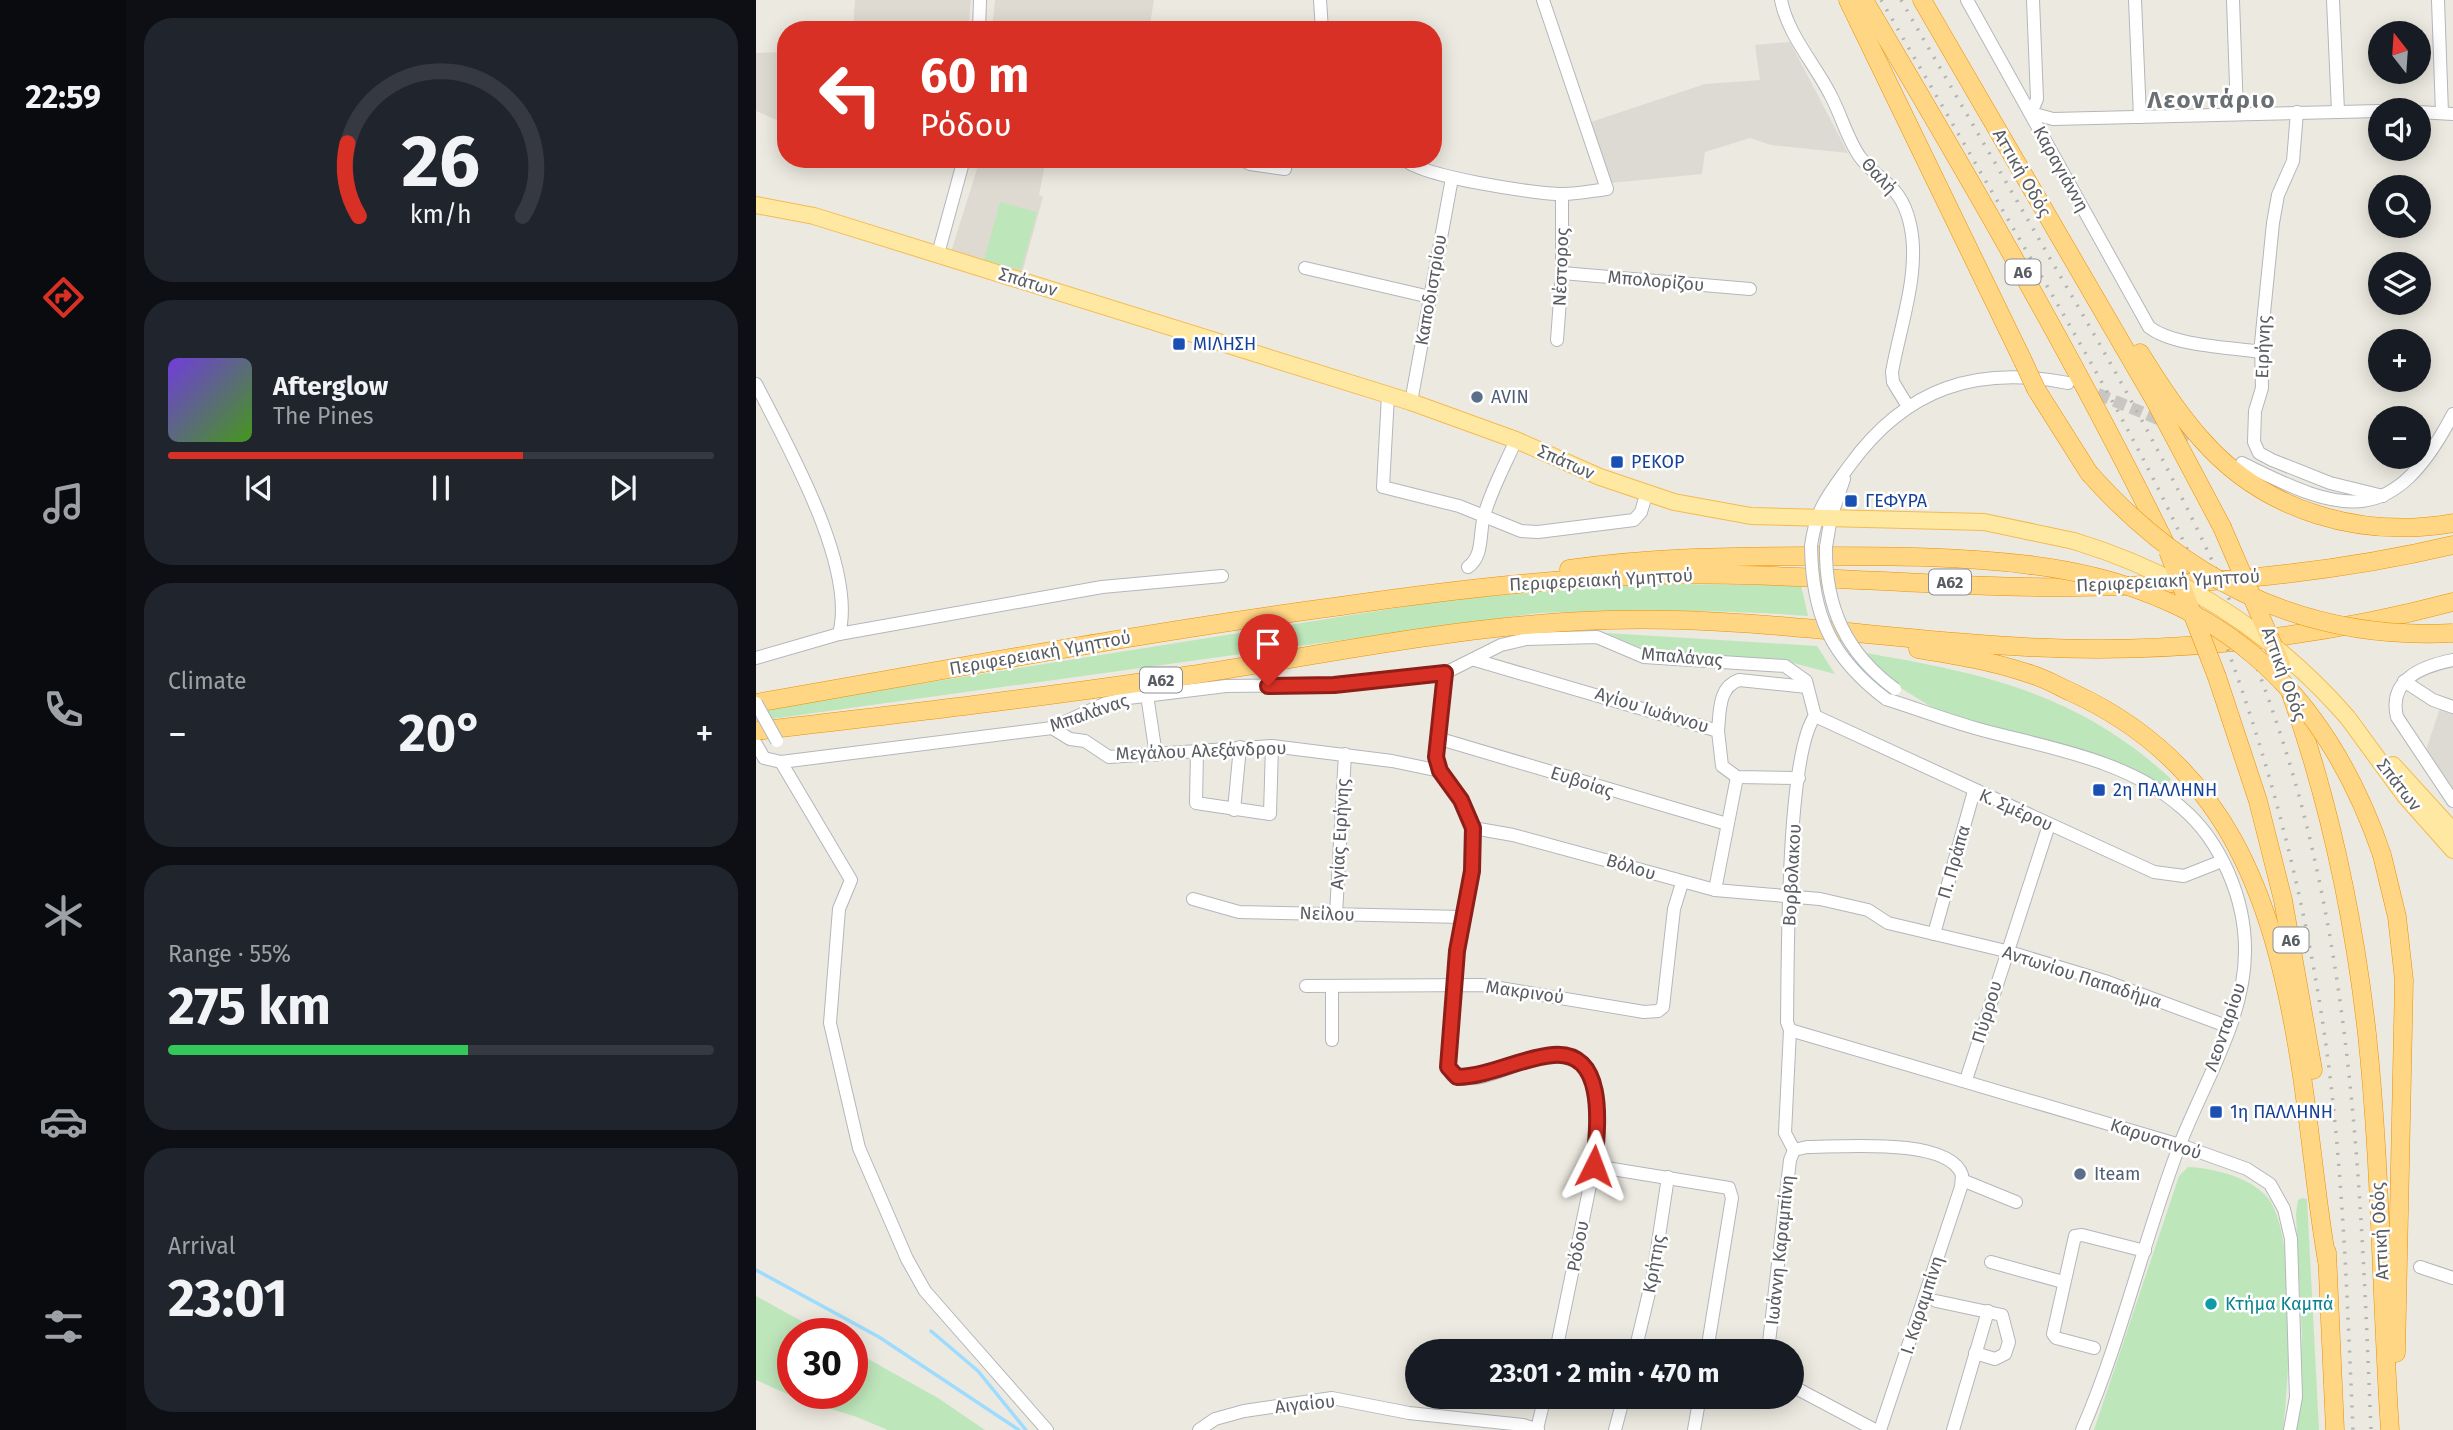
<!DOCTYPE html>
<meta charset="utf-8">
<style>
body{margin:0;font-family:"Fira Sans",sans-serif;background:#20242c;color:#f1f3f6;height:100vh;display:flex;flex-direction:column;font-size:26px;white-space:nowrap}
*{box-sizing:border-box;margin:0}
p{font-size:23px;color:#9ea1a6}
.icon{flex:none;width:38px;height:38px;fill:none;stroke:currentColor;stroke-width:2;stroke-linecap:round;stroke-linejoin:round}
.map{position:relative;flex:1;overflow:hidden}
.details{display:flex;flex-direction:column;gap:18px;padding:18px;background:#0d0f14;width:630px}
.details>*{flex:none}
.hud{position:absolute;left:21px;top:21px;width:665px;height:147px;border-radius:28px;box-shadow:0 4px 18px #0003;background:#d93025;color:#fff;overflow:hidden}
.needle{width:46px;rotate:343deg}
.tools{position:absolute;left:1612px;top:21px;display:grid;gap:14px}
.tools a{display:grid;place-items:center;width:63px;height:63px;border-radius:50%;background:#171b24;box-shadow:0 4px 18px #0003;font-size:35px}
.speed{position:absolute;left:21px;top:1318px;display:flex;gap:14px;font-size:35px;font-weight:700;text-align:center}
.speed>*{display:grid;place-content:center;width:91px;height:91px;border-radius:50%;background:#171b24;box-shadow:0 4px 18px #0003;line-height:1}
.speed .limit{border:10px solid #d22;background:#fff;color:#111}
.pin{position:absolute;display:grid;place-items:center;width:60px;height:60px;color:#fff;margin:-72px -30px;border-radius:50% 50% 50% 0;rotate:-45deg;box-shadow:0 0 7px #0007}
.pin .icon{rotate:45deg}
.me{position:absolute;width:77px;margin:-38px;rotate:3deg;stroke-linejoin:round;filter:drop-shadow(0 0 5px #0008)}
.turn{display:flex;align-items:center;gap:24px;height:147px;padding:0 28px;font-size:32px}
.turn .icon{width:91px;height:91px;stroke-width:2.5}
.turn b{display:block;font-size:49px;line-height:60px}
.big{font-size:52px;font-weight:700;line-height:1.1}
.details .card{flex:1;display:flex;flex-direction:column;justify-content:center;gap:10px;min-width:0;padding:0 24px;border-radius:28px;background:#20242c}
.details .dial{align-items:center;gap:0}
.dial svg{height:182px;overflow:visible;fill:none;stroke:#363941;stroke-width:7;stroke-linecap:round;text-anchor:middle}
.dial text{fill:#f1f3f6;stroke:none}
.song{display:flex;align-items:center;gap:21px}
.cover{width:84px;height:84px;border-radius:10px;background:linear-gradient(135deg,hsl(260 70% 55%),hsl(100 70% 35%))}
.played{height:7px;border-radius:4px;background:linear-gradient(90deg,#d93025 65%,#363941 65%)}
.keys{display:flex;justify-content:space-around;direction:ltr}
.heat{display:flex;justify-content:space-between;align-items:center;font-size:38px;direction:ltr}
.charge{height:10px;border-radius:5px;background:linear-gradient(90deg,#34c759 55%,#363941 0)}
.trip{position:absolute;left:649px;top:1339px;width:399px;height:70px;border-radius:35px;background:#171b24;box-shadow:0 4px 18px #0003;font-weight:700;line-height:70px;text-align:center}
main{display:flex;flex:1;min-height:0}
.dock{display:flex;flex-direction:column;width:126px;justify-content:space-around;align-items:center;background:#090b0e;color:#9ea1a6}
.dock .icon{width:49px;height:49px}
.dock .current{color:#d93025}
.dock b{font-size:32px;color:#f1f3f6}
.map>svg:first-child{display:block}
.industrial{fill:#dddad4}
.education{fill:#dfdad1}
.green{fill:#bee6bb}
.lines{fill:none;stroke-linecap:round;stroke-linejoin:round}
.stream{stroke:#9ddcff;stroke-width:3.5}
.minor-tunnel{stroke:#c7c6c0;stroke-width:12;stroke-dasharray:12 6;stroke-linecap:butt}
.minor-casing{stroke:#b3b7bb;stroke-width:14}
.major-casing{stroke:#f5ba50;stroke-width:18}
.highway-casing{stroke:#ec9000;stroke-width:19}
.minor{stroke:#fff;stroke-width:12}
.major{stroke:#ffe9a2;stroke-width:16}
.highway{stroke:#ffd684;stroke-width:18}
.rail{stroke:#b2b3b3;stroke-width:3.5;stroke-dasharray:2 9;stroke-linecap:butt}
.minor-bridge-casing{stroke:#b3b7bb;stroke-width:14;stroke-linecap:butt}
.major-bridge-casing{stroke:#f5ba50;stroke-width:18;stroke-linecap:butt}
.highway-bridge-casing{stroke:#ec9000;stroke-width:19;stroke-linecap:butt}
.minor-bridge{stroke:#fff;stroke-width:12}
.major-bridge{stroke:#ffe9a2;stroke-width:16}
.highway-bridge{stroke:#ffd684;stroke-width:18}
.route-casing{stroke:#8d1f18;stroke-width:18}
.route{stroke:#d93025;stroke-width:12}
.transit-dot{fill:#1a4fb4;stroke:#fff;stroke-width:2.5}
.service-dot{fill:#5c6f8a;stroke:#fff;stroke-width:2.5}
.culture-dot{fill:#0f9aa8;stroke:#fff;stroke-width:2.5}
.labels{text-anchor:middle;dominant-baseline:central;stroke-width:5;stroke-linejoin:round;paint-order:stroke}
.shield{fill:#fff;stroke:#8b8e91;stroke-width:2}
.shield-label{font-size:16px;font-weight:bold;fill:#595d62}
.street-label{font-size:18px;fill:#595d62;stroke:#fff}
.transit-label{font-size:18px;fill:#164399;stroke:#fff;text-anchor:start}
.service-label{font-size:18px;fill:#4e5e75;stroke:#fff;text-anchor:start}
.culture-label{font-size:18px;fill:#0d838f;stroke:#fff;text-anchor:start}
.district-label{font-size:24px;font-weight:bold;letter-spacing:2px;fill:#6a6f74;stroke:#fff}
</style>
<main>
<nav class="dock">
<b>22:59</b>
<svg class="icon current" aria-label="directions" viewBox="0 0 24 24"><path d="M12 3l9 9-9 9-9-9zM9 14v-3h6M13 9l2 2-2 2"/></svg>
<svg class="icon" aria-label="music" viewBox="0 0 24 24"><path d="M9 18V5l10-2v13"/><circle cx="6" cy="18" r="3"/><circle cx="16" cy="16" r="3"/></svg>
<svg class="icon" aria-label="phone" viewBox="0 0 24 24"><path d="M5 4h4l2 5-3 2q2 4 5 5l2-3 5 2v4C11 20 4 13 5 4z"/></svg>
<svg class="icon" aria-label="climate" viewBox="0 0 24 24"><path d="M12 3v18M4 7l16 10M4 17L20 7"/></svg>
<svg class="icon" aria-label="car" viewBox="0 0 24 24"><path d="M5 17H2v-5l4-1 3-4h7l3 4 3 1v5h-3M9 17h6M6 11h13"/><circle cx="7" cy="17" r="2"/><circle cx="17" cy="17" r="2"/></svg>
<svg class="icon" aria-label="filters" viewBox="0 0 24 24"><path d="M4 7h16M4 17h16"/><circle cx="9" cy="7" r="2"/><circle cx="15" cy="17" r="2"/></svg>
</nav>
<section class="details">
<div class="card dial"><svg viewBox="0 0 100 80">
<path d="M14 69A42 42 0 1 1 86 69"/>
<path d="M14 69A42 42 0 0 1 9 37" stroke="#d93025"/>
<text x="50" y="56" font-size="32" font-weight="700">26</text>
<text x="50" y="72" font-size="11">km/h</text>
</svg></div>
<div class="card">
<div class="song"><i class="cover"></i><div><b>Afterglow</b><p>The Pines</p></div></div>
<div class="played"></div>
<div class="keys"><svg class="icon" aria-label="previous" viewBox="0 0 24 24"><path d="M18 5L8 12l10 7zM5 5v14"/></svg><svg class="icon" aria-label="pause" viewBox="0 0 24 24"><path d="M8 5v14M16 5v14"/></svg><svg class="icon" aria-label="next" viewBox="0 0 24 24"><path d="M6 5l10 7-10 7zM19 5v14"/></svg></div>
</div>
<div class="card"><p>Climate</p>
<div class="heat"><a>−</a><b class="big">20°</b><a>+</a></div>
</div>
<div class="card"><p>Range · 55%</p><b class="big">275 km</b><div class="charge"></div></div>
<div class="card"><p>Arrival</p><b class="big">23:01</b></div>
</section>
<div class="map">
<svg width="1697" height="1430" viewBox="0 0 1697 1430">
<rect width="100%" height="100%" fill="#ece9e0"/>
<g class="industrial">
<polygon points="1034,42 1092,153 1015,145 994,138 949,152 946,174 854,183 832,123 949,84 1004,80 999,45"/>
<polygon points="1684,708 1697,712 1697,792 1670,750"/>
</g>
<g class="education">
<polygon points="99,0 215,0 212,30 97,30"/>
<polygon points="239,0 398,0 393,30 236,30"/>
<polygon points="30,52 30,124 0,111 0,53"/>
<polygon points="224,159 290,159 283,195 287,197 266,273 195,252"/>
</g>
<g class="green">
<polygon points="244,202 281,212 265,270 228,260"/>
<path d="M875,584l170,1 7,31c-90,-7 -179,-6 -269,-3l-783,108v-11l18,-3 672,-107z"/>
<polygon points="850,633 1061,646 1079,674 1022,659 895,652"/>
<path d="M1104,652c122,21 217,40 311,127l-9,12 -224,-80 -47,-29z"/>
<path d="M1432,1167c26,1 67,11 82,34 27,41 19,180 13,229h-189l85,-254z"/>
<polygon points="1546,1198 1551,1199 1563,1430 1540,1430 1546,1337 1540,1214 1542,1200"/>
<polygon points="0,1296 67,1333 37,1334 37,1393 96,1393 96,1350 182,1398 229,1430 132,1430 98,1416 45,1400 0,1380"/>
</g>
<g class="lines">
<g class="stream">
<polyline points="0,1270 123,1337 263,1430"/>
<polyline points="175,1331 222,1371 270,1430"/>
</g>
<polyline class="minor-tunnel" points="1325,387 1407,421 1439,438"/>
<g class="minor-casing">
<g id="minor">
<polyline points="564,0 566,30"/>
<path d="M1025,0c7,35 33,63 49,94 11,20 17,45 30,63 21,27 41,27 50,67 11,47 -10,102 -18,148l1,10 14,23"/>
<path d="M1211,0l182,327c24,19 80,20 111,25"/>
<polyline points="1277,0 1281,99 1275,113 1297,119 1624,111"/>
<polyline points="1379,0 1384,117"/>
<polyline points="1477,0 1481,113"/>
<polyline points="1577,0 1582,111"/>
<polyline points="1682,0 1686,113"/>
<polyline points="223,30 224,0"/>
<polyline points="1541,112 1537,161 1522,195 1517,223 1505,343 1506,388 1499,411 1498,442 1503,453 1516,460 1574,483 1627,496"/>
<polyline points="1662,112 1697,114"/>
<polyline points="485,159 494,164 529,169"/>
<path d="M649,159c8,16 135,36 158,35 14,0 29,-3 44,-5l-64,-189"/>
<polyline points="182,254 208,159"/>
<polyline points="549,268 674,297"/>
<polyline points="806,273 994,289"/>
<polyline points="801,340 806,273 806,195"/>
<path d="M0,384c31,61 101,183 83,250"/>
<polyline points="632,395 627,487 703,506 765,531 782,532 878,520 885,512 890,495"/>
<polyline points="655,402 696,178"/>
<path d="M1486,463c103,52 151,65 211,-49"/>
<path d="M1055,546c5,-38 18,-52 39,-81 56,-77 126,-100 218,-82"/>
<polyline points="1070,547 1075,517 1088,479"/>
<path d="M712,567c16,-11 11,-34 16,-51 7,-26 21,-51 32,-76"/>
<polyline points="0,658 83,634 346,587 466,576"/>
<polyline points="719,660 962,731 966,766 981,777 1043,778"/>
<path d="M1697,660c-30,6 -65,19 -56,57l56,84"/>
<path d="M689,673l-9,84 4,14 21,29 12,28 -1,43 -15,80 -9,116 4,8c40,17 88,-40 132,-10l8,15 4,20 -2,66 -38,185"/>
<polyline points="1648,681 1677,700 1697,707"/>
<polyline points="391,695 400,755"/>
<path d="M1130,699c32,10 63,22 96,31 67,18 146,30 200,78 39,33 63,91 63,141 1,68 -41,133 -65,195 -36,94 -58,194 -98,286"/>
<path d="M1059,716c-29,39 -27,249 -28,306l3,8 390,115 67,24 23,15 14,25 7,30 5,158 -6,33"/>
<polyline points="1059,716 1398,872 1428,876 1466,861"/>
<polyline points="296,728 314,739 329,741 353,757 516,746 636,761 684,771"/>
<path d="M962,731c2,-19 0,-44 21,-51l68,7"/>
<polyline points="681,738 971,824"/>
<polyline points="0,744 8,758 25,762 296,728 350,703 372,698 470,686 578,685 689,673 745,645 770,639 841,637 888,657 1029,666 1050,681 1059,716"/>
<polyline points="441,751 440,803 514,814 516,746"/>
<polyline points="25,762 95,880 83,909 74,1023 103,1148 151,1259 169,1291 291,1430"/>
<polyline points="478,810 484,747"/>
<polyline points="717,828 757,835 959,890 1064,899 1112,910 1132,923 1250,951 1352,982 1473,1027"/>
<polyline points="959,890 981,777"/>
<polyline points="437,899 483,912 707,917"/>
<polyline points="580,914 589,754"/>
<polyline points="1178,934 1218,791"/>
<polyline points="550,986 726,985 888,1012 902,1011 907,1007 918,909 926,883"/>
<polyline points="1034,1030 1029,1133 1038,1150"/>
<polyline points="576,1040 576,987"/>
<polyline points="1210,1080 1293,825"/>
<path d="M1038,1150l13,-3c34,0 142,-10 155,28l-1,12 -81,243"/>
<polyline points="838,1166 973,1188 976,1198 951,1351"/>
<polyline points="1206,1180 1260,1202"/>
<polyline points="1235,1262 1307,1282"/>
<polyline points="1664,1267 1697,1278"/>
<polyline points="1180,1301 1246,1315 1253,1342 1249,1354 1239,1359 1219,1353"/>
<polyline points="1338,1348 1300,1338 1297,1334 1319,1236 1326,1235 1389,1251"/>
<polyline points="879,1351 897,1276 912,1177"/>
<polyline points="1012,1351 1034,1160 1038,1150"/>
<polyline points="1036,1386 1119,1430"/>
<polyline points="781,1429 789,1396"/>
<polyline points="443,1430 459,1419 488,1411 576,1398 653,1413 767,1425 782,1430"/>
<polyline points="859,1430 868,1396"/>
<polyline points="938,1430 944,1396"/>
<polyline points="1197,1430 1232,1311"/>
</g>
</g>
<g class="major-casing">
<g id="major">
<polyline points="0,205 58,216 655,402 760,440 844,477 918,502 995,516 1228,522 1318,541"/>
<polyline points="1592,718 1649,796 1697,850"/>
<polyline points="1637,765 1697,831"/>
</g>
</g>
<g class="highway-casing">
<g id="highway">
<polyline points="1092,0 1267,361"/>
<path d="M1108,0c106,179 210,358 302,545"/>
<polyline points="1166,0 1398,399 1466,527"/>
<path d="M1384,353c19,31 39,62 63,88 63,71 158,98 250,82"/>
<polyline points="1280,389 1333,473"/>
<path d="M813,569c83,-12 166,-13 249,-13 71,0 142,0 212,9"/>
<path d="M1162,649c37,6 73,12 109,24 15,4 29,12 44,19 154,70 201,202 227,359 12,70 17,141 29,210"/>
<polyline points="1461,677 1502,801 1527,900 1557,1070"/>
<path d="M1535,694c39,110 63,225 76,340 14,132 14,264 23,396"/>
<path d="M0,703c195,-34 389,-71 585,-97 96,-14 193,-26 290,-30 149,-7 298,13 447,11 125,-2 253,-13 375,-42"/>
<path d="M0,731c145,-17 290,-34 435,-56 138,-21 276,-51 417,-55 135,-4 268,18 402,26 148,10 300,-6 443,-44"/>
<polyline points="1626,855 1641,917 1648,980 1640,1353"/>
<polyline points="1571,1252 1579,1430"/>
</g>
</g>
<use href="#minor" class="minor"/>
<use href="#major" class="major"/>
<use href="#highway" class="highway"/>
<g class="rail">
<path d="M1125,0c55,95 110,191 166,286 64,111 128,223 173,343 49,129 84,266 104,402 19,132 23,266 29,399"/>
<path d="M1145,0c51,89 103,178 154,267 99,169 192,339 244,529 56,207 63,421 72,634"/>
</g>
<g class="minor-bridge-casing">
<g id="minor-bridge">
<path d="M1055,546c1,68 19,111 75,153"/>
<path d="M1070,547c-1,60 20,106 69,142"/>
<polyline points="0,703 21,741"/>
</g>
</g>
<g class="major-bridge-casing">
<path id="major-bridge" d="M1318,541c108,33 200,92 274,177"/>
</g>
<g class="highway-bridge-casing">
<g id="highway-bridge">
<polyline points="1267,361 1280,389"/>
<path d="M1333,473c97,109 216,168 364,160"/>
<polyline points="1466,527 1525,664"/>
<polyline points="1412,551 1461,677"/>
<path d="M1274,565c182,22 293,118 352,290"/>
</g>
</g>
<use href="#minor-bridge" class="minor-bridge"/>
<use href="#major-bridge" class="major-bridge"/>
<use href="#highway-bridge" class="highway-bridge"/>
</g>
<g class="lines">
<g class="route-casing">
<path id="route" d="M512,686l66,-1 111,-12 -9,84 4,14 21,29 12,28 -1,43 -15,80 -9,116 9,10c34,-1 63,-19 96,-22 56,-5 44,77 41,111"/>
</g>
<use href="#route" class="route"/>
</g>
<g class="transit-dot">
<rect x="416" y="337" width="14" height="14" rx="3.5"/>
<rect x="854" y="455" width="14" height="14" rx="3.5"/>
<rect x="1088" y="494" width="14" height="14" rx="3.5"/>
<rect x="1336" y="783" width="14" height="14" rx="3.5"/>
<rect x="1453" y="1105" width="14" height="14" rx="3.5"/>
</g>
<g class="service-dot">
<circle cx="721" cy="397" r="7"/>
<circle cx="1324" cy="1174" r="7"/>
</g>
<circle class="culture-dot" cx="1455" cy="1304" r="7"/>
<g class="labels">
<g class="shield">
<rect x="1249.5" y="259.5" width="35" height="25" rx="5"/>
<rect x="1173" y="569.5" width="42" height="25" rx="5"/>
<rect x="384" y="667.5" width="42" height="25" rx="5"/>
<rect x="1517.5" y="927.5" width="35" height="25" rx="5"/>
</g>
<g class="shield-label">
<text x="1267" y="272">Α6</text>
<text x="1194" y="582">Α62</text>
<text x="405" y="680">Α62</text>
<text x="1535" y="940">Α6</text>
</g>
<g class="street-label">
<text transform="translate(1305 169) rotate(61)">Καραγιάννη</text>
<text transform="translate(1266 173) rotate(60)">Αττική Οδός</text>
<text transform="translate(1123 176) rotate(47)">Θαλή</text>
<text transform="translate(805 267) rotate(-88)">Νέστορος</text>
<text transform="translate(900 281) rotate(5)">Μπολορίζου</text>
<text transform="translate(272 282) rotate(17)">Σπάτων</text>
<text transform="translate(675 290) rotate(-80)">Καποδιστρίου</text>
<text transform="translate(1507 347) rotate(-88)">Ειρήνης</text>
<text transform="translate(810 462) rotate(24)">Σπάτων</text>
<text transform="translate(845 580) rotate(-3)">Περιφερειακή Υμηττού</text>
<text transform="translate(1412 581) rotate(-3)">Περιφερειακή Υμηττού</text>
<text transform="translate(284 653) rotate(-10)">Περιφερειακή Υμηττού</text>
<text transform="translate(926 657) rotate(5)">Μπαλάνας</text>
<text transform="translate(1528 674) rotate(70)">Αττική Οδός</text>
<text transform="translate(896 710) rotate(17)">Αγίου Ιωάννου</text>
<text transform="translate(333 713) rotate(-19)">Μπαλάνας</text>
<text transform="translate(445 751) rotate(-2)">Μεγάλου Αλεξάνδρου</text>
<text transform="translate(826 782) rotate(18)">Ευβοίας</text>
<text transform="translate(1643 785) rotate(52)">Σπάτων</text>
<text transform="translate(1260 810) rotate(24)">Κ. Σμέρου</text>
<text transform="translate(584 834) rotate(-87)">Αγίας Ειρήνης</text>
<text transform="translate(1198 862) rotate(-74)">Π. Πράπα</text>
<text transform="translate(875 867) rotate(17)">Βόλου</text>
<text transform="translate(1036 875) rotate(-87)">Βορβολακου</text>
<text transform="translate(571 914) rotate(2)">Νείλου</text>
<text transform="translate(1326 977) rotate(18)">Αντωνίου Παπαδήμα</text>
<text transform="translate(769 992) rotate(8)">Μακρινού</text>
<text transform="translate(1231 1012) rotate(-73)">Πύρρου</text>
<text transform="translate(1469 1027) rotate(-71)">Λεονταρίου</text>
<text transform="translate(1400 1139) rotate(18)">Καρυστινού</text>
<text transform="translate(1624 1231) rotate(-93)">Αττική Οδός</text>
<text transform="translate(822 1246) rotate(-79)">Ρόδου</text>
<text transform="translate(1024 1250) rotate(-84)">Ιωάννη Καραμπίνη</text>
<text transform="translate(898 1264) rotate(-80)">Κρήτης</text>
<text transform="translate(1166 1305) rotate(-72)">Ι. Καραμπίνη</text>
<text transform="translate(549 1404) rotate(-6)">Αιγαίου</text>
</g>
<g class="transit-label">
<text x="437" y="344">ΜΙΛΗΣΗ</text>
<text x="875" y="462">ΡΕΚΟΡ</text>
<text x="1109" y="501">ΓΕΦΥΡΑ</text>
<text x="1357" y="790">2η ΠΑΛΛΗΝΗ</text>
<text x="1474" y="1112">1η ΠΑΛΛΗΝΗ</text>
</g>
<g class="service-label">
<text x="735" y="397">AVIN</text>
<text x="1338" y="1174">Iteam</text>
</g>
<g class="culture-label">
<text x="1469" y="1304">Kτήμα Καμπά</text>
</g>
<g class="district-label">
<text x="1456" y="100">Λεοντάριο</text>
</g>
</g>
</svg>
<div class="tools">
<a><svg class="needle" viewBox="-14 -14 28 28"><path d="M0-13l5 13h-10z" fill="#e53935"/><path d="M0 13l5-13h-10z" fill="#9ea1a6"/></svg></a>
<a><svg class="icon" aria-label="sound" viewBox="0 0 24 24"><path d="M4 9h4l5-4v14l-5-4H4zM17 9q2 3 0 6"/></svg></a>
<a><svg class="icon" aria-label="search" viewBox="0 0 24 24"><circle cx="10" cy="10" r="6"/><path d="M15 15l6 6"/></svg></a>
<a><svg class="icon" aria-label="layers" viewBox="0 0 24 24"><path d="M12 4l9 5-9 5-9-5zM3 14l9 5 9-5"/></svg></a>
<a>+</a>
<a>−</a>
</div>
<div class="speed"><div class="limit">30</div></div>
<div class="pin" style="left:512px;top:686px;background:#d93025"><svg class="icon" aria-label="arrive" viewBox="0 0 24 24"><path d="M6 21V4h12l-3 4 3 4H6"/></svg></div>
<svg class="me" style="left:838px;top:1166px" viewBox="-20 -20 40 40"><path d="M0-17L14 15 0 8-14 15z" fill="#d93025" stroke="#fff" stroke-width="4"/></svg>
<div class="trip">23:01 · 2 min · 470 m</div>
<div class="hud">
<div class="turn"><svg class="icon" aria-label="left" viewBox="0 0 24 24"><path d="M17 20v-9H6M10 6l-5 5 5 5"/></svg><div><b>60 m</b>Ρόδου</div></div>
</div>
</div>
</main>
